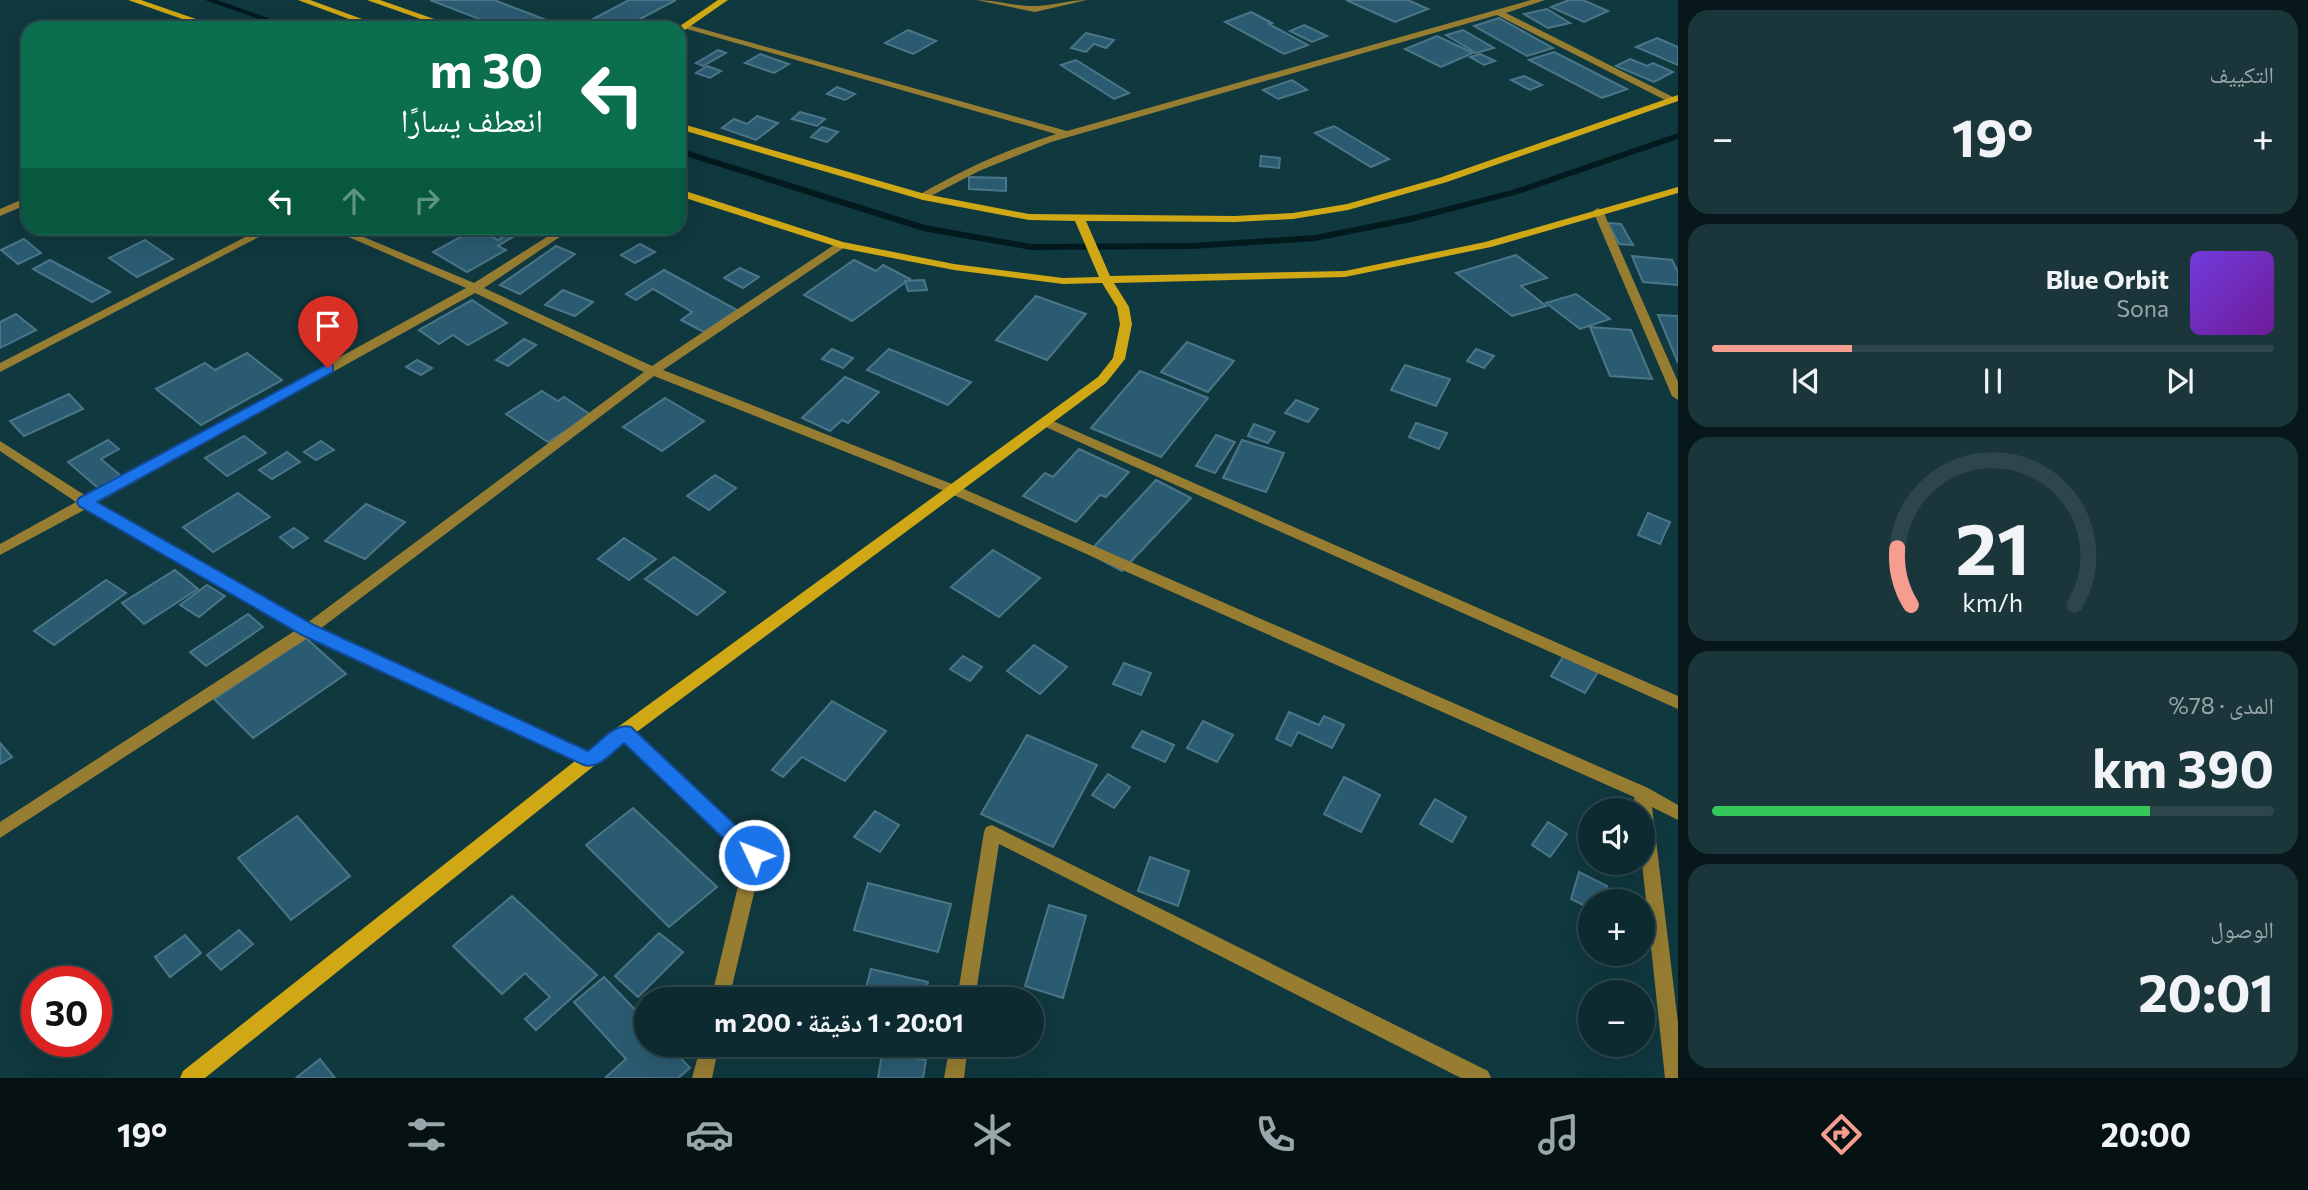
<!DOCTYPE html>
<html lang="ar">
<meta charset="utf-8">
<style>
body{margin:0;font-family:Commissioner,"Noto Naskh Arabic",sans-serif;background:#1a363b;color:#f1f3f6;direction:rtl;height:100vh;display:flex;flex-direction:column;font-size:26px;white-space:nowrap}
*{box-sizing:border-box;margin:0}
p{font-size:23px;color:#9aa7aa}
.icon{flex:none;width:38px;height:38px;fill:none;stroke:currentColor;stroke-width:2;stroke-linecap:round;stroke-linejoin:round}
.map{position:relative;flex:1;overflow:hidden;direction:ltr}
.details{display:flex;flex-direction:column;gap:10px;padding:10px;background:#07171a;width:630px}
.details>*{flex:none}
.hud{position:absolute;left:21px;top:21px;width:665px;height:214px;border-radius:21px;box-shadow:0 7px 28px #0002,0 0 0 2px #2c464b;direction:rtl;background:#0b6e4f;color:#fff;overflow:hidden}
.tools{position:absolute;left:1578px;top:798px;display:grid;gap:14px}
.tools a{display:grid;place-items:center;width:77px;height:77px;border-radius:50%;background:#0c2a2f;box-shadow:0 7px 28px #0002,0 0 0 2px #2c464b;font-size:35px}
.speed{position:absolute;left:21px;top:966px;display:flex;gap:14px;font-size:35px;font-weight:700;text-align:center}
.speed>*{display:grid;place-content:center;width:91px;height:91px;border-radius:50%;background:#0c2a2f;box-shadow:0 7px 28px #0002,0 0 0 2px #2c464b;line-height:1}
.speed .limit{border:10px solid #d22;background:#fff;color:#111}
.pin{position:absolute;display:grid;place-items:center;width:60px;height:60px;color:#fff;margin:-72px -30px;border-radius:50% 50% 50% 0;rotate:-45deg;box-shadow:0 0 7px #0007}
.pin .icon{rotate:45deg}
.me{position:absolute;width:77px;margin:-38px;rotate:313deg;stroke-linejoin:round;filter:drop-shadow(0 0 5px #0008)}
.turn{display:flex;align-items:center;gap:24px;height:147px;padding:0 28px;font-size:32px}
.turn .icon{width:91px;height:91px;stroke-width:2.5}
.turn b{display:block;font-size:49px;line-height:60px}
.lanes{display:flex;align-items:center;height:66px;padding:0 28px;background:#0003;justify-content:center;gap:35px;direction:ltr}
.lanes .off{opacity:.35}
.big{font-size:52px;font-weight:700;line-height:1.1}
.details .tile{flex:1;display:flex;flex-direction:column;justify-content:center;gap:10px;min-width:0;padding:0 24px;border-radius:21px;background:#1a363b}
.details .dial{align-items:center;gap:0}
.dial svg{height:182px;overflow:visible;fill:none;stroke:#2c464b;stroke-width:7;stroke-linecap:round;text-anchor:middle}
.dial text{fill:#f1f3f6;stroke:none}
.song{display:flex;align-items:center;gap:21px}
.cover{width:84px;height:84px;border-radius:10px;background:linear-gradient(135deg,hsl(260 70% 55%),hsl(280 70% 35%))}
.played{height:7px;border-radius:4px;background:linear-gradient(90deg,#f59d8e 25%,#2c464b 25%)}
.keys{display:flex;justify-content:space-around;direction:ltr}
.heat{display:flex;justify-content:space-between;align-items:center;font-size:38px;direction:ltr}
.charge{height:10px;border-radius:5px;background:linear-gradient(90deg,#34c759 78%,#2c464b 0)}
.trip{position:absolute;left:634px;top:987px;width:410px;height:70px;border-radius:35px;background:#0c2a2f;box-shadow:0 7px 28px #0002,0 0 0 2px #2c464b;font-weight:700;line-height:70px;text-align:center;direction:rtl}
.dock{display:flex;height:112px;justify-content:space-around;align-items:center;background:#051113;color:#9aa7aa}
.dock .icon{width:49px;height:49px}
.dock .selected{color:#f59d8e}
.dock b{font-size:32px;color:#f1f3f6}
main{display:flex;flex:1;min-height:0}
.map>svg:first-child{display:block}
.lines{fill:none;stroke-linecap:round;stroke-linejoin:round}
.stream{fill:#021a1e;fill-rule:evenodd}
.building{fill:#2b5b71;stroke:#4b7589;stroke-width:2}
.street{fill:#967d32;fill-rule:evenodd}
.secondary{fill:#d0a714;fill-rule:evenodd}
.route{fill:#1a73e8;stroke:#114b97;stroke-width:2}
</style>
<main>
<section class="details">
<div class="tile"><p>التكييف</p>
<div class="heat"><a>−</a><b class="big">19°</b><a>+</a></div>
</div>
<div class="tile">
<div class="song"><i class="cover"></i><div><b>Blue Orbit</b><p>Sona</p></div></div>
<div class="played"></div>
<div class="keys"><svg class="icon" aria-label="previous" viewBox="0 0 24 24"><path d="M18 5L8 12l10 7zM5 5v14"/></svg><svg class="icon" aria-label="pause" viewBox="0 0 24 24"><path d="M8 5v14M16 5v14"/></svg><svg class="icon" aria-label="next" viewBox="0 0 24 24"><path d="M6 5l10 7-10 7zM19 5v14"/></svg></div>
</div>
<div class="tile dial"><svg viewBox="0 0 100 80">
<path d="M14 69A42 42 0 1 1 86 69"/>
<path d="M14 69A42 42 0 0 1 8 44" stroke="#f59d8e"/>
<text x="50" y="56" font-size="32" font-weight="700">21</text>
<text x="50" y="72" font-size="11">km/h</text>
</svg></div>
<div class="tile"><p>المدى · 78%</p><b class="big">390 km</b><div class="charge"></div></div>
<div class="tile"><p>الوصول</p><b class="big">20:01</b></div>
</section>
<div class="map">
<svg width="1678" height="1078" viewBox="0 0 1678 1078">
<rect width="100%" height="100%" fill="#10383f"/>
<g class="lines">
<g class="stream">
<polygon points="205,0 217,0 296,28 284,28"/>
<polygon points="1678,133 1678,139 1518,194 1411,222 1315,241 1192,249 1031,250 923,231 679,154 679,148 925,225 1031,244 1192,243 1315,235 1410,216 1512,190"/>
</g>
</g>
<g class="building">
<polygon points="430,0 494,0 557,24 549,28 503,28"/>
<polygon points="629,0 676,0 623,28 576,28"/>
<polygon points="1346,0 1408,0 1428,9 1395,22"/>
<polygon points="1569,0 1583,0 1608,11 1584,22 1551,7"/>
<polygon points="1547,9 1570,23 1548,28 1524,14"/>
<polygon points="1251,12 1272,23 1269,24 1308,45 1284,54 1225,22"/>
<polygon points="1499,18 1553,48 1527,56 1474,26"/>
<polygon points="1304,25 1327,36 1312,42 1290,31"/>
<polygon points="908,30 936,41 913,54 885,43"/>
<polygon points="1463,30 1494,48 1476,53 1446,35"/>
<polygon points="1086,33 1114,40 1106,48 1094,44 1086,52 1071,48"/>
<polygon points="1437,36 1473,53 1441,67 1405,49"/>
<polygon points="1657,38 1678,47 1678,65 1636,47"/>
<polygon points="718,50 726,53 703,66 696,63"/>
<polygon points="1554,52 1627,89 1602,98 1529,60"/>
<polygon points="760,54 789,64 774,73 745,63"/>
<polygon points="1480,54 1495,61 1484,65 1470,57"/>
<polygon points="1630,59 1647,66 1653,63 1673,72 1654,82 1616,66"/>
<polygon points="1076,60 1129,93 1114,99 1061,65"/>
<polygon points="707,66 721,71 710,78 696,73"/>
<polygon points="1524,76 1542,85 1530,90 1511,80"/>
<polygon points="1292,80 1307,90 1278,99 1263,90"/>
<polygon points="837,87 855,94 845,100 827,94"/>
<polygon points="800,112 825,119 817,126 792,119"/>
<polygon points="757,116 778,123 756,140 722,128 734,119 747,124"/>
<polygon points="1334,126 1389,159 1371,167 1315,133"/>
<polygon points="822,127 838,132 827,142 811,137"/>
<polygon points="1261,156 1280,158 1279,168 1260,166"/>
<polygon points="969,177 1006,178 1006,191 969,189"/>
<polygon points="1608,223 1621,224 1633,245 1619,244"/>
<polygon points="477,228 498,240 515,229 521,232 498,246 506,250 467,272 433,252"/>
<polygon points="24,239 41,253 18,264 1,250"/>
<polygon points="145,240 173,259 137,277 109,258"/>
<polygon points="640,244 655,252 635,263 621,255"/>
<polygon points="556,246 575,254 520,294 500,285"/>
<polygon points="1516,255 1547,278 1521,286 1546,306 1512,316 1456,273"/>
<polygon points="1632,256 1672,260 1678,272 1678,285 1643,282"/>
<polygon points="50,260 110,292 92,302 33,269"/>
<polygon points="854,260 876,271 883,265 910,279 852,321 804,295"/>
<polygon points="740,268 759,277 743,288 724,278"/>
<polygon points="664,270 737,310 704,332 681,320 692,312 653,289 636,300 626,294"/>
<polygon points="924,280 927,290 908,291 905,281"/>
<polygon points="563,290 593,302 575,316 545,305"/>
<polygon points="1576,294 1610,319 1580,329 1546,303"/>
<polygon points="1036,296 1086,314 1047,360 996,340"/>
<polygon points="472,300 507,323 468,345 453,335 439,344 419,330"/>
<polygon points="16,314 36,330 0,348 0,322"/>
<polygon points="1658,315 1678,316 1678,363"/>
<polygon points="1590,327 1631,330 1652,379 1610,376"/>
<polygon points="524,339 536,345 508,366 496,360"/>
<polygon points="1187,342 1234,361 1208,392 1161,372"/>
<polygon points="832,349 853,358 843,368 822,359"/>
<polygon points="889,349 971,382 948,405 867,370"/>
<polygon points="1476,349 1494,356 1484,368 1467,361"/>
<polygon points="247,353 282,380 201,425 156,389 205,363 215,370"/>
<polygon points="417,360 432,368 421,375 406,367"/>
<polygon points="1405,365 1450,379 1436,406 1391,390"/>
<polygon points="1140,371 1208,398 1161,457 1091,428"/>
<polygon points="845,377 879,392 848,423 842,420 830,431 802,418"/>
<polygon points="542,391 558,401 564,397 591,415 548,442 506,414"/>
<polygon points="69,394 83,409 24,436 10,421"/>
<polygon points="665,398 704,421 662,451 623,427"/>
<polygon points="1296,400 1318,409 1308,422 1285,413"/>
<polygon points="1416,423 1447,433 1439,449 1409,437"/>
<polygon points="1254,424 1275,432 1268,443 1248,436"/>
<polygon points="1216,435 1235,442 1215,473 1196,466"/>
<polygon points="244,436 266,453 227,476 205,458"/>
<polygon points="108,440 119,449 101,459 120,475 98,488 68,462"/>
<polygon points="1242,440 1284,453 1266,492 1223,478"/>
<polygon points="321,441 334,450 316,460 304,452"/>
<polygon points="1079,449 1129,472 1106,497 1100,495 1076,522 1023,496 1045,473 1053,477"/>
<polygon points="287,452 300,462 272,479 259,470"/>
<polygon points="715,475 736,488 709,510 687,496"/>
<polygon points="1156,480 1191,498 1122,571 1088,553"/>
<polygon points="238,493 270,517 213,552 183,527"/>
<polygon points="366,504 405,522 365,559 325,541"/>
<polygon points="1648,513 1670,522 1660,544 1638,535"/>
<polygon points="294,528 308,538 293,548 280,537"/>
<polygon points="624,538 656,559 629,580 598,559"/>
<polygon points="993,550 1040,578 999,617 951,587"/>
<polygon points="674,557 725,592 697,615 645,579"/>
<polygon points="175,570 198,589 144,624 122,603"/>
<polygon points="106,580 126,593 54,645 34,631"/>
<polygon points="207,585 225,596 199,617 180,605"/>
<polygon points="248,614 263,627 206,666 190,652"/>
<polygon points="306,638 346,674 253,738 214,699"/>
<polygon points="1034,645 1067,667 1040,694 1007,671"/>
<polygon points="1564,655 1598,672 1585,693 1551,676"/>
<polygon points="963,656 982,667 970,681 950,669"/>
<polygon points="1124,663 1151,673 1141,695 1113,684"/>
<polygon points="832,701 886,731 845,781 802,757 783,777 772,770"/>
<polygon points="1289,712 1319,725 1324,716 1344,725 1332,748 1298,732 1291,746 1276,739"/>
<polygon points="1203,721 1233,735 1217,762 1187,748"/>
<polygon points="1142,731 1174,745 1165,762 1132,747"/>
<polygon points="1027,735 1097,765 1053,847 981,814"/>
<polygon points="0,743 12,757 0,764"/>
<polygon points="1108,774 1130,787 1114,808 1092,795"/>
<polygon points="1344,777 1380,795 1361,832 1324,814"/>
<polygon points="1435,799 1466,817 1452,842 1420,824"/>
<polygon points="633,808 717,887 669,927 586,845"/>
<polygon points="875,811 899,825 880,852 854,837"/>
<polygon points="297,816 350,876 291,920 238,858"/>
<polygon points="1548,822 1567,834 1550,857 1532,845"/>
<polygon points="1150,857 1189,871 1178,906 1138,891"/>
<polygon points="1579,872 1607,886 1602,901 1591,901 1591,909 1571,899"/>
<polygon points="868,883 951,904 938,952 854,930"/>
<polygon points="512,896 597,975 536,1030 525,1019 550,997 525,973 502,994 453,946"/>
<polygon points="1049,905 1086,916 1063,998 1025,986"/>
<polygon points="239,930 253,944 221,970 207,955"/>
<polygon points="659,933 683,952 638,997 615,976"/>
<polygon points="185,935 201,953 170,977 155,957"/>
<polygon points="871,969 928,982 924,999 863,999"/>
<polygon points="604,977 646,1021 646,1045 668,1045 690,1068 678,1078 605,1078 626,1059 574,1002"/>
<polygon points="882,1053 926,1060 923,1078 878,1078"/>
<polygon points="320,1059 335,1078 296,1078"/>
</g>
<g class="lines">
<g class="street">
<path d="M976,0c19,0 44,7 61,6 17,-1 33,-6 50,-6l-52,12z"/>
<path d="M1531,0h14l-39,13 169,85v4h-6l-172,-87 -446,127 -72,29 -56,29 -5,-3 1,-2c44,-26 89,-46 137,-61l-376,-107 8,-2 379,106z"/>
<polygon points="28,197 28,204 0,216 0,209"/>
<polygon points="1598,208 1603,211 1678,382 1678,400 1672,396 1593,211"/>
<polygon points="263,228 276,228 0,372 0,363"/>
<path d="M328,228h14l132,55 87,-55h12l-89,60 168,78 185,-123h8v4l-182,123 294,116 691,302 30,17v15l-26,-13 26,216v55h-13l-23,-215 1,-53h-7l-2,-13 -687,-305 -293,-116 -334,253 276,126 2,5 -2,5 -6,2 -6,-2 -275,-128 -309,201v-16l296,-192 -210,-121 -86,46v-11l76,-42 -76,-51v-10l86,55 380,-208zM475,293l169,79 -337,251 -210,-120z"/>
<polygon points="1044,417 1678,696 1678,709 1039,424 1038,421"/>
<polygon points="624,726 630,727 760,850 763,855 729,999 711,999 745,857 618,737 616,732 618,727"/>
<polygon points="992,825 1488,1071 1491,1078 1461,1078 999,844 975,999 957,999 984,832 986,827"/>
<polygon points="701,1045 719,1045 712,1078 692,1078"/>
<polygon points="950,1045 968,1045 964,1078 944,1078"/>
</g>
<g class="secondary">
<polygon points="128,0 141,0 222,28 208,28"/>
<polygon points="298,0 310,0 387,28 373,28"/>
<polygon points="367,0 380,0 460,28 446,28"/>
<polygon points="718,0 728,0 679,34 677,28"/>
<polygon points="1678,95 1678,101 1447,182 1348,210 1293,219 1235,222 1086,221 1110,276 1345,271 1485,242 1678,187 1678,193 1491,247 1345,277 1114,283 1129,307 1132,324 1125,359 1106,383 630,737 205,1078 180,1078 183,1071 618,727 1098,377 1113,358 1120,324 1117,307 1102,283 1063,284 954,270 841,248 679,196 679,189 843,242 954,264 1063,278 1099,277 1075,221 1029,220 923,200 679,129 679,123 925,194 1029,214 1235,216 1293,213 1347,204 1439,178"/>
</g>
</g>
<path class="route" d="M328,364l5,1v7l-236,130 217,123 274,126c12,-9 28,-29 43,-24l130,122 3,6 -3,6 -7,3 -7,-3 -123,-118c-11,9 -26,27 -40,22l-282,-130 -223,-129 -2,-4 2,-4z"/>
</svg>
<div class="tools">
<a><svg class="icon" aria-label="sound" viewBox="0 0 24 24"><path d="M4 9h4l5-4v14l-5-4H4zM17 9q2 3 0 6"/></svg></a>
<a>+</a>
<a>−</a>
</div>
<div class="speed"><div class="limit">30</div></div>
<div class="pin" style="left:328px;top:368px;background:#d93025"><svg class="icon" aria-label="arrive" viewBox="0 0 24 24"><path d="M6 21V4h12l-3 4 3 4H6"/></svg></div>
<svg class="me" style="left:754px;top:855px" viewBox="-20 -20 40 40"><circle r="17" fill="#1a73e8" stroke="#fff" stroke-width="3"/><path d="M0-11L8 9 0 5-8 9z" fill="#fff"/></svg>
<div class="trip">20:01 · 1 دقيقة · 200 m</div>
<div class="hud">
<div class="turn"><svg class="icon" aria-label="left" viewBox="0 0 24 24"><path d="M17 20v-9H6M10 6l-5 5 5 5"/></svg><div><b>30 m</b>انعطف يسارًا</div></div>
<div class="lanes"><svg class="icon" aria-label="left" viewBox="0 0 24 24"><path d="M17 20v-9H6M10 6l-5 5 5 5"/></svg><svg class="icon off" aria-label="ahead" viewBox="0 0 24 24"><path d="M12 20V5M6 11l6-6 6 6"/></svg><svg class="icon off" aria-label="right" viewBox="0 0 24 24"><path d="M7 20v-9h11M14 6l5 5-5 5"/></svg></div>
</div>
</div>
</main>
<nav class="dock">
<b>20:00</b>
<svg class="icon selected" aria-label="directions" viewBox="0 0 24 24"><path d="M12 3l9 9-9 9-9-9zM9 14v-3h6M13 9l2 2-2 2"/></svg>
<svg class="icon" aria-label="music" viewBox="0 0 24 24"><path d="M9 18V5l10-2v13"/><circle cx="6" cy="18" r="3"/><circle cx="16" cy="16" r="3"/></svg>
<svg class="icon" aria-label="phone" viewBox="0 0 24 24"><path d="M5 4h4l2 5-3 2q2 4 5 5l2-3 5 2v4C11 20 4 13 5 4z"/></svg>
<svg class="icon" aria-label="climate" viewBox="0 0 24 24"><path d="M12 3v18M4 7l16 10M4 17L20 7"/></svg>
<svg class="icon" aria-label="car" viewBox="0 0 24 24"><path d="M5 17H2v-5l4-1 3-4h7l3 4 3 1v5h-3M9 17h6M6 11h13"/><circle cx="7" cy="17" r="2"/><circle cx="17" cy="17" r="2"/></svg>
<svg class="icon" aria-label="filters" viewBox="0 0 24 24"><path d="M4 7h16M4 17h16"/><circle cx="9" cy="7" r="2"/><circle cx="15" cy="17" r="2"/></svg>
<b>19°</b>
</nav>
